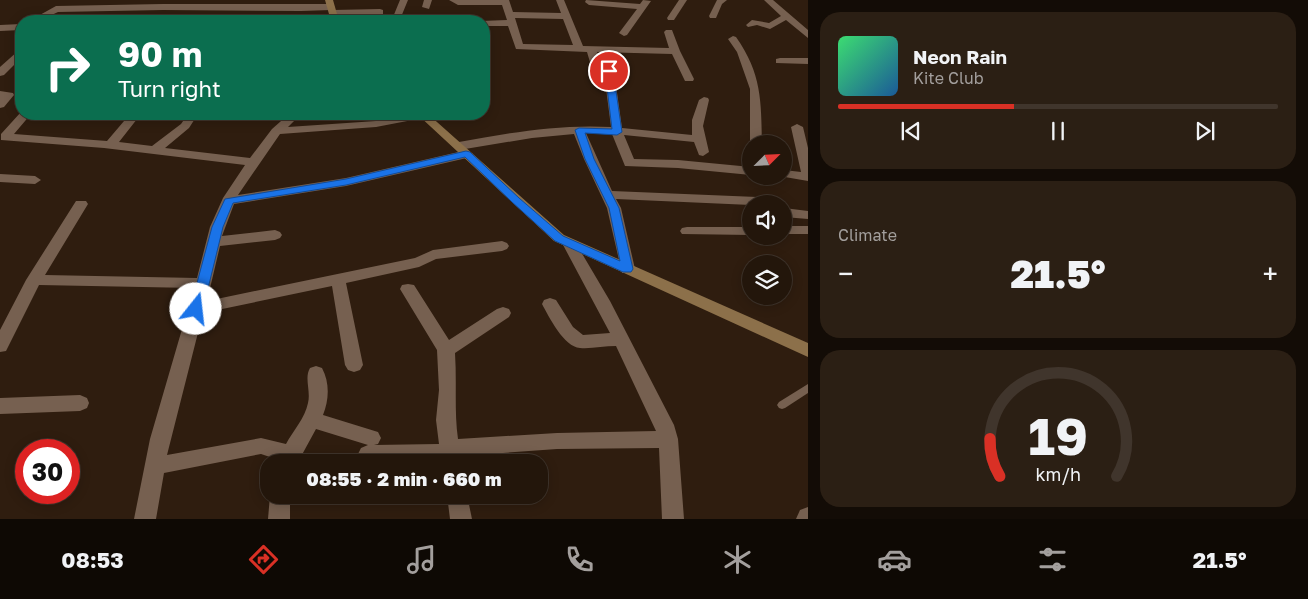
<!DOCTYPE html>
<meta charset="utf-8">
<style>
body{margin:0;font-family:"Golos Text",sans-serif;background:#2b1f14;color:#f1f3f6;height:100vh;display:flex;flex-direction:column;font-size:19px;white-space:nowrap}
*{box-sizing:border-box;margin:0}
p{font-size:16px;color:#a39f9d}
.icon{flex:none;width:28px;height:28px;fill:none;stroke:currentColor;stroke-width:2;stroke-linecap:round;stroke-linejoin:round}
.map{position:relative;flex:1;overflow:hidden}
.details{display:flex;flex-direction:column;gap:12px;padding:12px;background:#130c06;width:500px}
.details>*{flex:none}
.hud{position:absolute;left:15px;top:15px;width:475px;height:105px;border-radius:20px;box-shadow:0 2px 12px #0003,0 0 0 1px #40352c;background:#0b6e4f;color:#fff;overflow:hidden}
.needle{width:32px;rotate:66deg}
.fabs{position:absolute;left:742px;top:135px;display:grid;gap:10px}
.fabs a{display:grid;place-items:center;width:50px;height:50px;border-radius:50%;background:#23160b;box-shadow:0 2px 12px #0003,0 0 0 1px #40352c;font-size:25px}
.speed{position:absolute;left:15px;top:439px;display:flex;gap:10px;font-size:25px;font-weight:700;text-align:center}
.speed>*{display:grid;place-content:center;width:65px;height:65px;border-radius:50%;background:#23160b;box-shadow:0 2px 12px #0003,0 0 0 1px #40352c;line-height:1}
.speed .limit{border:8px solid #d22;background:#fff;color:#111}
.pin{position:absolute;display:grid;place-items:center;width:42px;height:42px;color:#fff;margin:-21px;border:2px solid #fff;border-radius:50%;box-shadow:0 1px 5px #0007}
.me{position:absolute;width:55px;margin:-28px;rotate:16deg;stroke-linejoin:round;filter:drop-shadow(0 0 4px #0008)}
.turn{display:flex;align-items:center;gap:18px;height:105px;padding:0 20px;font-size:22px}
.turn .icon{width:65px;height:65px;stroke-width:2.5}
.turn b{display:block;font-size:35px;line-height:42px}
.big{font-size:38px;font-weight:800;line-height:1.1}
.details .tile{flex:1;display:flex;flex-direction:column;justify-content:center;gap:8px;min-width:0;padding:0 18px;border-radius:20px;background:#2b1f14}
.details .dial{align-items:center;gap:0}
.dial svg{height:130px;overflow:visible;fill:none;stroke:#40352c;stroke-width:7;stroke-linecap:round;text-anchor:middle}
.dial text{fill:#f1f3f6;stroke:none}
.song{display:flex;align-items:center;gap:15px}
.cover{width:60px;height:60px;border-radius:8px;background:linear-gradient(135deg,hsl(140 70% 55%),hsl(210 70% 35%))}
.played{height:5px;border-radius:2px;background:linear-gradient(90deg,#d93025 40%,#40352c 40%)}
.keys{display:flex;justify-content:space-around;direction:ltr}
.heat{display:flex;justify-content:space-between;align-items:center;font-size:28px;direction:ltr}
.trip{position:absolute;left:260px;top:454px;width:288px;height:50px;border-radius:20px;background:#23160b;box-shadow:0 2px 12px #0003,0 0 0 1px #40352c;font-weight:800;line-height:50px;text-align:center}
.tab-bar{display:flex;height:80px;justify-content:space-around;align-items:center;background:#0e0904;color:#a39f9d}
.tab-bar .icon{width:35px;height:35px}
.tab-bar .selected{color:#d93025}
.tab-bar b{font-size:22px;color:#f1f3f6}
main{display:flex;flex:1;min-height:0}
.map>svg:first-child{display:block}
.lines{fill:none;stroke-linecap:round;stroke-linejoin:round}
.lane{fill:#766050;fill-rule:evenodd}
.street{fill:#766050;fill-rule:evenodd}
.secondary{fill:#8c704a;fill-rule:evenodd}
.route{fill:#1a73e8;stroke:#114b97}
</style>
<main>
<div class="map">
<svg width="808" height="519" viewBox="0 0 808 519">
<rect width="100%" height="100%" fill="#2f1d0f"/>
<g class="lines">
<polygon class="lane" points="808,384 808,393 785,408 782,409 779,408 777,405 779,402"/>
<g class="street">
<polygon points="400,0 408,0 401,17 402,21 394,21 393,17"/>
<polygon points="424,0 432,0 429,9 422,7"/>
<path d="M449,0h60l4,12 48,1 -5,-13h8l19,46 86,2 -5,-16 2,-2h6l8,21 14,28 -1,2h-8l-13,-27 -75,-2 4,13 13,6 8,57 70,7v-15l7,-20 5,-3 4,1 1,2 -6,26 6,26 -6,4 -4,-1 -5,-13 -70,-7 10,24 44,1 73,7v8l-73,-7 -53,-2 -13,-32 -26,-1 26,58 145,6 21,4 2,3 -29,1 -135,-6 5,9 14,61 -3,4h-10l-15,-65 -23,-49 -10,-25 -42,4 -73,12 -6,-4 6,-4c50,-9 100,-18 152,-15l-7,-54 -12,-4 -5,-17 -71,-3 -8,-23h-24v-5h-3l26,-1 -5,-15h-44zM515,18l48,1 10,26 -50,-1z"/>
<polygon points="586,0 640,4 643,0 651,1 627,35 624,36 619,33 637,9 589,5 585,2"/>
<polygon points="679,0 687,0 674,20 668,20 667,18"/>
<polygon points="717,0 727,0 722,4 716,18 710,18 709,16"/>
<polygon points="764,0 773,0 808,30 808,38 786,20 770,29 757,25 748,27 746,25 752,20 769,23 781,16"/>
<polygon points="163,4 331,4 335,7 331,10 301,11 163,10 58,12 39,21 29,21 56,6"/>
<polygon points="380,9 383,10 383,14 333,16 329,13 333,10"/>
<polygon points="21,24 21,30 0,31 0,25"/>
<path d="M733,36l3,1c26,37 25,64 26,107h-11v2l-1,-2v-55l-13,-37 -9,-13z"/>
<polygon points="21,50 21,58 4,75 0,76 0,67 18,51"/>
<polygon points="780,58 808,58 808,64 776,63 776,59"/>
<polygon points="0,91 13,93 14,95 4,107 0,108"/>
<path d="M21,112v2h10l-17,20 93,7 23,-27h11l-22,28 33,4 29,-22 7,-10h10l-9,14 -24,20 85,10 22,-29 17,-15h12l-13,13 88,-6 36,-7 17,1 -6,3 -47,9 -96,7 -42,61 108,-17 121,-28 6,4 -2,3 -125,29 -112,18 -12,32 53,-6 5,2 2,3 -2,3 -5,2 -55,6 -13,55 208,-43 18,-8 69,-9 5,2 2,3 -2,3 -5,2 -66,8 -17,8 -73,16 17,82 -3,5 -6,2 -6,-2 -3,-5 -13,-79 -129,27 -36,142 94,-17 25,6c7,-13 19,-26 22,-41 3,-12 -4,-25 2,-35l6,-2 6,2c8,15 7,32 1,47l55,17 3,6 -3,6 -4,1 65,-1 -3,-24 3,-30 -2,-40 -37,-61 2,-4 6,-1 6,1 35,55 48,-31 6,-2 6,2 2,4 -2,4 -54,36c2,29 -1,58 3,86l99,-6 99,-2 -40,-85c-12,0 -25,3 -36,2 -16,-1 -31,-31 -38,-44l2,-4 6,-2 6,2 17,27 10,8 27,-2 -48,-90 2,-3h10l36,61 64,124 4,14 6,80h-22l-3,-71 -102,1 -97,7 1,6h-93l-7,-2 -3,-6 3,-6 7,-3 -52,-16 -18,33h-20l1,-2 -18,-6 -97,19 -8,46h-22l16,-80 44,-151 -155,-3 -33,66 -6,1v-22l26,-50 50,-79h10l2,3 -43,71 152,3 13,-51 13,-29 22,-33 -141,-17 -103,-8v-6z"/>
<polygon points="145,114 168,114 169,115 163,118 147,116"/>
<polygon points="797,124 803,127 808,148 808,181 779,176 784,176 784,170 801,172 791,127"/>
<polygon points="0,174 35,176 41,180 35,184 0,182"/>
<polygon points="784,208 808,211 808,219 784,217"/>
<rect x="784" y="226" width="24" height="8"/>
<polygon points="687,227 751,227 751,235 682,234 680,231 682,228"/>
<polygon points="80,395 87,398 89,403 87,408 80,411 0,414 0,398"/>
<polygon points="270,495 290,495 290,519 268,519"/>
<polygon points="447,495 467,495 472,519 450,519"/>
<polygon points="808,507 808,519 796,519 800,510"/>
</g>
<g class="secondary">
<polygon points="325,0 333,0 339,21 331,21"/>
<polygon points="417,114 428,114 564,235 808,343 808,357 554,241"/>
</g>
</g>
<polygon class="route" points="609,68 613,71 622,132 617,135 585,133 594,159 619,208 633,269 631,272 623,272 555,241 512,202 465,157 346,185 233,203 223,227 203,309 196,314 190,309 212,227 225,199 346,179 466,151 470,152 519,198 563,236 620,261 609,208 585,159 575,130 579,128 612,129 605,71"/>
</svg>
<div class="fabs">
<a><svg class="needle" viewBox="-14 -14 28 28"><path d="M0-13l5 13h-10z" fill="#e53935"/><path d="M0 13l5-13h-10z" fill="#a39f9d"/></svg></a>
<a><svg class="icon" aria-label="sound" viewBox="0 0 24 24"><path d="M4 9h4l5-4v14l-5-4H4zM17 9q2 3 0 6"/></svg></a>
<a><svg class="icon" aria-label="layers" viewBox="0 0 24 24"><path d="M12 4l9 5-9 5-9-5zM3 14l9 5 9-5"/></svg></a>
</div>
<div class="speed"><div class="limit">30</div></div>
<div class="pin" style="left:609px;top:71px;background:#d93025"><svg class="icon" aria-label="arrive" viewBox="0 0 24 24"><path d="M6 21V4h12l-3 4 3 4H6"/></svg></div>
<svg class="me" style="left:196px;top:309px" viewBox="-20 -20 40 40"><circle r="19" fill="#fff"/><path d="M0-13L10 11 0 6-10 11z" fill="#1a73e8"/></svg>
<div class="trip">08:55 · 2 min · 660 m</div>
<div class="hud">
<div class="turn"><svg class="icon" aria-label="right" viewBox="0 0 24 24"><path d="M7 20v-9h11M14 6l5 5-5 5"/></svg><div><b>90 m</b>Turn right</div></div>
</div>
</div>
<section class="details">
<div class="tile">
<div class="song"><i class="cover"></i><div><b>Neon Rain</b><p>Kite Club</p></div></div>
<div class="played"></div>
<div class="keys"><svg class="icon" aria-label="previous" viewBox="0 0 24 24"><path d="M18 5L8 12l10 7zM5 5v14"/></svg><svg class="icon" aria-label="pause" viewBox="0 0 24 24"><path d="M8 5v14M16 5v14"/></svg><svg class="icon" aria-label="next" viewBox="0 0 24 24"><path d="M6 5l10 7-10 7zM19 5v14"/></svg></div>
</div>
<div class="tile"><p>Climate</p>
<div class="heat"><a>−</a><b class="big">21.5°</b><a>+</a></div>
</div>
<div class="tile dial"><svg viewBox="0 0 100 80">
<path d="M14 69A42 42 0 1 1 86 69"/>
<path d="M14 69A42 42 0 0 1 8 46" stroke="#d93025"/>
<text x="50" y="56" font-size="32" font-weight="700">19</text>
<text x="50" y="72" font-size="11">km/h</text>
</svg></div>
</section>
</main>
<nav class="tab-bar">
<b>08:53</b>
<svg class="icon selected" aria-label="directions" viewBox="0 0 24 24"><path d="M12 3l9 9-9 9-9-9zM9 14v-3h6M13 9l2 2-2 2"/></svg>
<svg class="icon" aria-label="music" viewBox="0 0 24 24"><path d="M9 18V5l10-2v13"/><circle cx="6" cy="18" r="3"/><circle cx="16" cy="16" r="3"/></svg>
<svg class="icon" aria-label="phone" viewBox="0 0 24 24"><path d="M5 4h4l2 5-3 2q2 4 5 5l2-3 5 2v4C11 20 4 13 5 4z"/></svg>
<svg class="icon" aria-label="climate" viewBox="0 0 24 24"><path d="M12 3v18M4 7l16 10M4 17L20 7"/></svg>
<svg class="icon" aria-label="car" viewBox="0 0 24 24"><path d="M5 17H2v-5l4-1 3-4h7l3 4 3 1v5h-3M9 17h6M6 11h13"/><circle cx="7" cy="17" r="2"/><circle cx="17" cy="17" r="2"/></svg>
<svg class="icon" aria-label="filters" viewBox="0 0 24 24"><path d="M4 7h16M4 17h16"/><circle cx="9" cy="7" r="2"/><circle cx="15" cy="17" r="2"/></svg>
<b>21.5°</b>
</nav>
